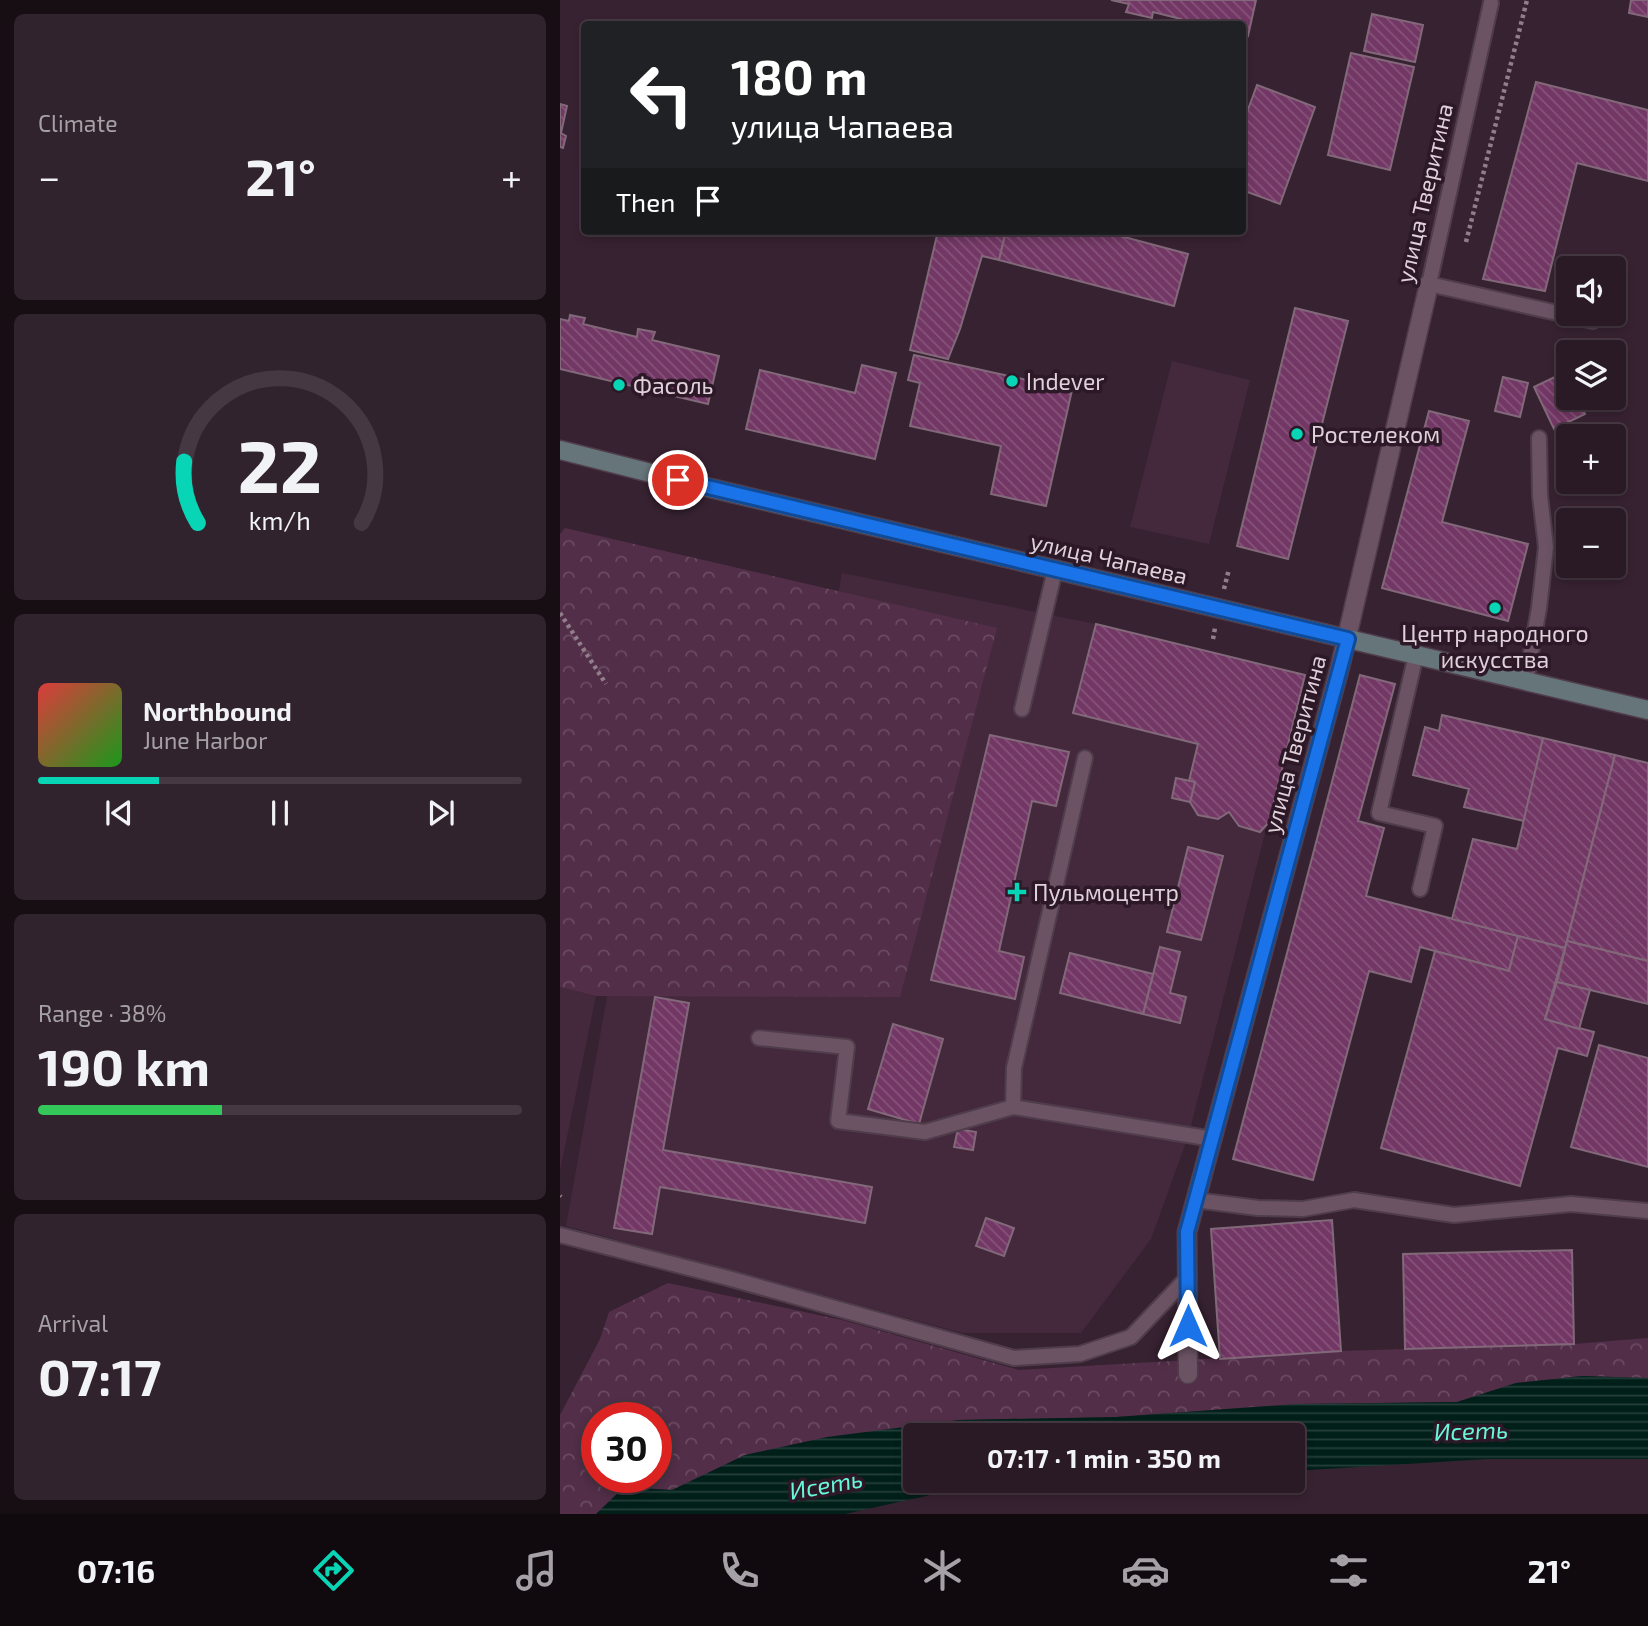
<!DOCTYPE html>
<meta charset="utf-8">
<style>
body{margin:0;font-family:"Exo 2",sans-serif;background:#31232d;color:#f1f3f6;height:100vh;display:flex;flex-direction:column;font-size:26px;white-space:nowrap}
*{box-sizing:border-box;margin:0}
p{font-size:23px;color:#a5a1a7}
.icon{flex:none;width:38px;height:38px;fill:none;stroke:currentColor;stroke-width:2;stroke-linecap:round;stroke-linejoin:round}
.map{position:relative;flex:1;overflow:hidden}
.sheet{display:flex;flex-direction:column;gap:14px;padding:14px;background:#170e14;width:560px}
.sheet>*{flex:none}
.guide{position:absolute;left:21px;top:21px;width:665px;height:214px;border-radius:7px;box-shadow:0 4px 10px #0003,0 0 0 2px #453842;background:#202124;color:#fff;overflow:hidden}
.tools{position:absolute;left:996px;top:256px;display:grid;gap:14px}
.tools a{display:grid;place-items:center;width:70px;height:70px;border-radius:7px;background:#291a25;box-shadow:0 4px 10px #0003,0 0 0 2px #453842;font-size:35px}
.speed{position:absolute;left:21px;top:1402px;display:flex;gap:14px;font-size:35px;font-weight:700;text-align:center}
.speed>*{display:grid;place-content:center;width:91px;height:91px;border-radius:50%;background:#291a25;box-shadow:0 4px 10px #0003,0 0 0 2px #453842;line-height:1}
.speed .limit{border:10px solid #d22;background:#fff;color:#111}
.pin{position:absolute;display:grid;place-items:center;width:60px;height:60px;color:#fff;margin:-30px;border:4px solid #fff;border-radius:50%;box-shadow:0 2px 7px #0007}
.me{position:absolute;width:77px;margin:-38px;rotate:0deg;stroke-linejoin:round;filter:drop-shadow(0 0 5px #0008)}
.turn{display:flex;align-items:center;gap:24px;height:147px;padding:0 35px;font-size:32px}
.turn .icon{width:91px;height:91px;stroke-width:2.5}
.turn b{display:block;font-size:49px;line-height:60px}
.then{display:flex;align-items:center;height:66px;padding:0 35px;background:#0003;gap:14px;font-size:26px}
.big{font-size:52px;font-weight:700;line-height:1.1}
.sheet .card{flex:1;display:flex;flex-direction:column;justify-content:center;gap:10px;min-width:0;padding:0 24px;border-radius:10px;background:#31232d}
.sheet .dial{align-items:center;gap:0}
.dial svg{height:182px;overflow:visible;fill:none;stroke:#453842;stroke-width:7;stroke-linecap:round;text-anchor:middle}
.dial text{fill:#f1f3f6;stroke:none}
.song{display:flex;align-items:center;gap:21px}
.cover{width:84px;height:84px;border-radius:10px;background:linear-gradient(135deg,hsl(0 70% 55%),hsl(120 70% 35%))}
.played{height:7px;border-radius:4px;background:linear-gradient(90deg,#07d5b6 25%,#453842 25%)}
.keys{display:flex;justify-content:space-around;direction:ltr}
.heat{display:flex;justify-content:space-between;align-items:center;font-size:38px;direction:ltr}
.charge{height:10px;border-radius:5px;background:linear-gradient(90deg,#34c759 38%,#453842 0)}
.trip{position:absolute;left:343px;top:1423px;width:402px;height:70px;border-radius:7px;background:#291a25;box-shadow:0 4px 10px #0003,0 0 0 2px #453842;font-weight:700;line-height:70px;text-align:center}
.tabs{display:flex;height:112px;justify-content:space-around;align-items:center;background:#100a0f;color:#a5a1a7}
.tabs .icon{width:49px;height:49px}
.tabs .on{color:#07d5b6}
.tabs b{font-size:32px;color:#f1f3f6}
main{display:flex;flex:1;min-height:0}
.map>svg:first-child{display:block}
.built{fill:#44293c}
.forest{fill:url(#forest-crowns);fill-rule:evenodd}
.water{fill:url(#water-rules)}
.building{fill:url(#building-back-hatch);stroke:#82697a;stroke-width:2}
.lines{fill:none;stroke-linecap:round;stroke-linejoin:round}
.service-casing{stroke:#503d4b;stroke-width:18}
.minor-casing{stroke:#503d4b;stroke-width:21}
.secondary-casing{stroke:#503d4b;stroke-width:21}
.path{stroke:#907f8b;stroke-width:4.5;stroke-dasharray:3.5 3.5;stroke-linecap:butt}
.service{stroke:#6b5364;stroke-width:14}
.minor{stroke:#6b5364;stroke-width:18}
.secondary{stroke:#65757a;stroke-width:18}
.route-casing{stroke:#114b97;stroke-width:18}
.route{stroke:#1a73e8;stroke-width:12}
.poi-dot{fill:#07d5b6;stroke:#2d1827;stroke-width:2.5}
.labels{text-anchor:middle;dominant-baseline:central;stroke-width:7;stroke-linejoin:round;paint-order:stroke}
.street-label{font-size:23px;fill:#dfd0da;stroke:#2d1827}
.poi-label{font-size:23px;fill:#dfd0da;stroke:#2d1827;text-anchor:start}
.water-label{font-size:24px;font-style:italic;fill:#68f7d9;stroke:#2d1827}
</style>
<main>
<section class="sheet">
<div class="card"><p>Climate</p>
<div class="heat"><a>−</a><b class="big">21°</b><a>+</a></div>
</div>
<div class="card dial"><svg viewBox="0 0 100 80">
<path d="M14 69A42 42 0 1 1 86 69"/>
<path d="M14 69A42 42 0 0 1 8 42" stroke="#07d5b6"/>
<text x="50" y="56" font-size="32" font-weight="700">22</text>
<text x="50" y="72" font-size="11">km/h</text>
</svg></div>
<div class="card">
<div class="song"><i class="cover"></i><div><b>Northbound</b><p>June Harbor</p></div></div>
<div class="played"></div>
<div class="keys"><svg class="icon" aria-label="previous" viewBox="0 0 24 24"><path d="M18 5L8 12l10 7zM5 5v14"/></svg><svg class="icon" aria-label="pause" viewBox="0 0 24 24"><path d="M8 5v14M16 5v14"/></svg><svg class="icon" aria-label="next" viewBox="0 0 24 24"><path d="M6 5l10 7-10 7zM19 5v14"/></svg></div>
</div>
<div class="card"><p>Range · 38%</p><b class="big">190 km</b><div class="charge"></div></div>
<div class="card"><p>Arrival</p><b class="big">07:17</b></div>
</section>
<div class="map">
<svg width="1088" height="1514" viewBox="0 0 1088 1514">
<defs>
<pattern id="forest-crowns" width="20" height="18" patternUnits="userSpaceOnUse" patternTransform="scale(1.75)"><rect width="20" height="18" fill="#522e48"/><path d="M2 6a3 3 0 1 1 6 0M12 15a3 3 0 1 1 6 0" fill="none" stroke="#6a4b62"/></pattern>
<pattern id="water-rules" width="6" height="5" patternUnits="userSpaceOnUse" patternTransform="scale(1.75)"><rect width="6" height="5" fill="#001f19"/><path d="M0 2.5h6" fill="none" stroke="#253e3a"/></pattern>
<pattern id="building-back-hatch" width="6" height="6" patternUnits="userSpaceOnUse" patternTransform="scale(1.75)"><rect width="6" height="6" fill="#723764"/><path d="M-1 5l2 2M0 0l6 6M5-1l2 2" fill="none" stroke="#86537a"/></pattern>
</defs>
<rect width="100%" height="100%" fill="#372231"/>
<g class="built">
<polygon points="612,361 690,380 649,544 570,527"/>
<polygon points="282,573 536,624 745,675 629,1134 591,1239 521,1333 402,1333 6,1226 53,963 206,982"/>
<polygon points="0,987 36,996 0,1171"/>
</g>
<g class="forest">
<polygon points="5,528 437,628 340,997 36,996 0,987 0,534"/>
<path d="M108,1283l174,37 177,50 322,-19 233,-7 74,-6v40l-66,-2 -66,7 -59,19 -160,2 -181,13 -157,3 -214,35 -72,35 -49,-2 -28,26h-36v-99l40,-76 9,-27zM37,1418h59v59h-59z"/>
</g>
<polygon class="water" points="1022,1376 1088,1378 1088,1459 928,1459 733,1471 733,1435 355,1435 355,1480 609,1481 607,1482 503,1482 384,1492 285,1514 36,1514 64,1487 112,1490 185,1455 267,1437 399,1420 556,1417 737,1404 897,1402 956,1383"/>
<g class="building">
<polygon points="551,0 696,0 688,36 682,35 682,24 620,24 621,19 593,12 592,18 566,12 569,4"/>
<polygon points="1071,0 1088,0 1088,17 1069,13"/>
<polygon points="812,14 863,25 855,62 804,51"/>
<polygon points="791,53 854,67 830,170 768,155"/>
<polygon points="976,82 1088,110 1088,181 1017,163 985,291 923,279"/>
<polygon points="697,85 755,107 720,204 682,190 682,126"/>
<polygon points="0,104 7,106 1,133 6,136 3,148 0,147"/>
<polygon points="378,231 446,231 439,260 422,256 400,329 388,359 350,350"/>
<polygon points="446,231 542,231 628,254 614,306 439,260"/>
<polygon points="735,308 788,321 728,559 677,546"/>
<polygon points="10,315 25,318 23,324 77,337 78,329 95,332 92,340 159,356 148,404 0,369 0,319 9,321"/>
<polygon points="354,355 512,390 486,506 431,494 441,446 350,426 360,383 348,380"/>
<polygon points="302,365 336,373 315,459 186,429 200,370 295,393"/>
<polygon points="1005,372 1008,378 1008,397 1017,397 1025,414 994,429 974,387"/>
<polygon points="943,377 968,383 960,417 935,411"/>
<polygon points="869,411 909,421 882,522 968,544 948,621 822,588"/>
<polygon points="536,624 745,675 709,822 700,832 679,826 669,812 658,819 638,815 630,802 635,782 629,781 638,744 513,713"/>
<polygon points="800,675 835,684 798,821 824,828 806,896 958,936 949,971 860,947 851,982 809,971 753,1180 673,1159"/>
<polygon points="882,715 983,738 964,821 904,807 909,789 853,775 865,727 879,731"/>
<polygon points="430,735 509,752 496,806 472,801 439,951 464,957 455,999 371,980"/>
<polygon points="983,738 1055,755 1005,948 892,919 913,839 957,849"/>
<polygon points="1055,755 1088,763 1088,961 1007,941"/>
<polygon points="616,778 635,782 630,802 612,798"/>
<polygon points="628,847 663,856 641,940 607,932"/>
<polygon points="958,936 1005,948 985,1019 1034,1032 1027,1056 998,1048 960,1186 821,1148 875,951 949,971"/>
<polygon points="1007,941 1088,961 1088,1004 997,982"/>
<polygon points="600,947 620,952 610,993 626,997 620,1023 583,1014"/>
<polygon points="510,953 593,974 583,1014 500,993"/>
<polygon points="997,982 1030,990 1019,1029 985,1019"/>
<polygon points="95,997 129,1003 103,1150 312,1187 305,1223 100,1187 92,1234 54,1228"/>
<polygon points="333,1024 383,1039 359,1124 308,1109"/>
<polygon points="1039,1045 1088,1058 1088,1167 1011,1147"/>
<polygon points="398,1129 416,1132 413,1150 394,1147"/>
<polygon points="426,1218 454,1228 444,1256 416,1246"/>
<polygon points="772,1220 781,1351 660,1359 651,1229"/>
<polygon points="1012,1250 1014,1344 845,1349 843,1254"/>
</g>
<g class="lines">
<g class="service-casing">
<g id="service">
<polyline points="931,3 869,284 1033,321"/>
<polyline points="856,655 819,813 875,826 860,889"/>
<polyline points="966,681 979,608 986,547 980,496 979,438"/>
<polyline points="462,709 495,570"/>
<polyline points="199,1038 287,1047 278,1121 365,1132 453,1107 653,1139"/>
<polyline points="453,1107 454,1068 525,758"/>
<polyline points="635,1200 698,1208 743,1209 794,1200 894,1215 1011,1204 1088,1211"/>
<polyline points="0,1235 168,1278 454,1358 520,1354 571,1337 627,1278"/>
</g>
</g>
<g class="minor-casing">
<polyline id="minor" points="628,1374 627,1232 780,667 869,284"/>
</g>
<g class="secondary-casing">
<polyline id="secondary" points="0,450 142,486 1088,710"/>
</g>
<g class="path">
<polyline points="906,242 967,0"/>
<polyline points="664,589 669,569"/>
<polyline points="0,613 46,684"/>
<polyline points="653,639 655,628"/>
<polyline points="0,1196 1,1197"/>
</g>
<use href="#service" class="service"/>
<use href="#minor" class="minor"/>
<use href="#secondary" class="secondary"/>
</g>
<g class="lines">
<g class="route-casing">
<polyline id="route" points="118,480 788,639 627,1232 628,1326"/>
</g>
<use href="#route" class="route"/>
</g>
<g class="poi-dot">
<circle cx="452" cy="381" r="7"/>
<circle cx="59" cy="385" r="7"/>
<circle cx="737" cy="434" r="7"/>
<circle cx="935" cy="608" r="7"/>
<path d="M453.5 881.5h7v7h7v7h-7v7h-7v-7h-7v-7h7z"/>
</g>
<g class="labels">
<g class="street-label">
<text transform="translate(864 193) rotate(-77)">улица Тверитина</text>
<text transform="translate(549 558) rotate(13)">улица Чапаева</text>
<text transform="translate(734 744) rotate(-75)">улица Тверитина</text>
</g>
<g class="poi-label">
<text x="466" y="381">Indever</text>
<text x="73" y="385">Фасоль</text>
<text x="751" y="434">Ростелеком</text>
<text x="935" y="633" text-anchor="middle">Центр народного<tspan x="935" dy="26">искусства</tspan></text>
<text x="473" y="892">Пульмоцентр</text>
</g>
<g class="water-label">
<text transform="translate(911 1430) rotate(-2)">Исеть</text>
<text transform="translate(266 1484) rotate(-10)">Исеть</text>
</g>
</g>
</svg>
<div class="tools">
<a><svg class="icon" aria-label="sound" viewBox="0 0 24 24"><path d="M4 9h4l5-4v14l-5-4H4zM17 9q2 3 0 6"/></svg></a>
<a><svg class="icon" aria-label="layers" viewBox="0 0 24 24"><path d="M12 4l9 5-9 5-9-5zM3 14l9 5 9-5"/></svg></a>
<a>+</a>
<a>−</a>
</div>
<div class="speed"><div class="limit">30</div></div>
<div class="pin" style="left:118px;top:480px;background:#d93025"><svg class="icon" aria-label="arrive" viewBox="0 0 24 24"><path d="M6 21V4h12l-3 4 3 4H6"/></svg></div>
<svg class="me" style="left:628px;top:1326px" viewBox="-20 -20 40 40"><path d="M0-17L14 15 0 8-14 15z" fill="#1a73e8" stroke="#fff" stroke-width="4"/></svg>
<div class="trip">07:17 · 1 min · 350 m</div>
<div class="guide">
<div class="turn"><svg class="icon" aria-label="left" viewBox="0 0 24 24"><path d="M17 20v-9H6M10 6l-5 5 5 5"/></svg><div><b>180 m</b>улица Чапаева</div></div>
<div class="then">Then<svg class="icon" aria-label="arrive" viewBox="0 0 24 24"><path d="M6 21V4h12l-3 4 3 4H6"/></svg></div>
</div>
</div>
</main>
<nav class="tabs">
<b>07:16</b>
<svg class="icon on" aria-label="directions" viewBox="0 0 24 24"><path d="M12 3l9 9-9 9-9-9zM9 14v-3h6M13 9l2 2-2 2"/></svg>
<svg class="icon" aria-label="music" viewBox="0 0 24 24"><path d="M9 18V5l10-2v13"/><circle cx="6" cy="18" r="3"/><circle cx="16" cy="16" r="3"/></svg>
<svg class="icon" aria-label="phone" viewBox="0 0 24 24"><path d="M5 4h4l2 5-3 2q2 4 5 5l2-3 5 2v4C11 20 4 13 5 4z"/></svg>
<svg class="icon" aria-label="climate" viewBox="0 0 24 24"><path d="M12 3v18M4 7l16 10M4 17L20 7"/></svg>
<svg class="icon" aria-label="car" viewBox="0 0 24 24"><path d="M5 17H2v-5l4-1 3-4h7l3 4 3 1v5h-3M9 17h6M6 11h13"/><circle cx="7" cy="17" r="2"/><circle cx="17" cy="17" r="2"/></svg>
<svg class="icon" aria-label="filters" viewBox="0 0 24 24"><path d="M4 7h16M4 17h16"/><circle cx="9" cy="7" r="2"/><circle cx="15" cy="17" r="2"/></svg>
<b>21°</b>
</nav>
